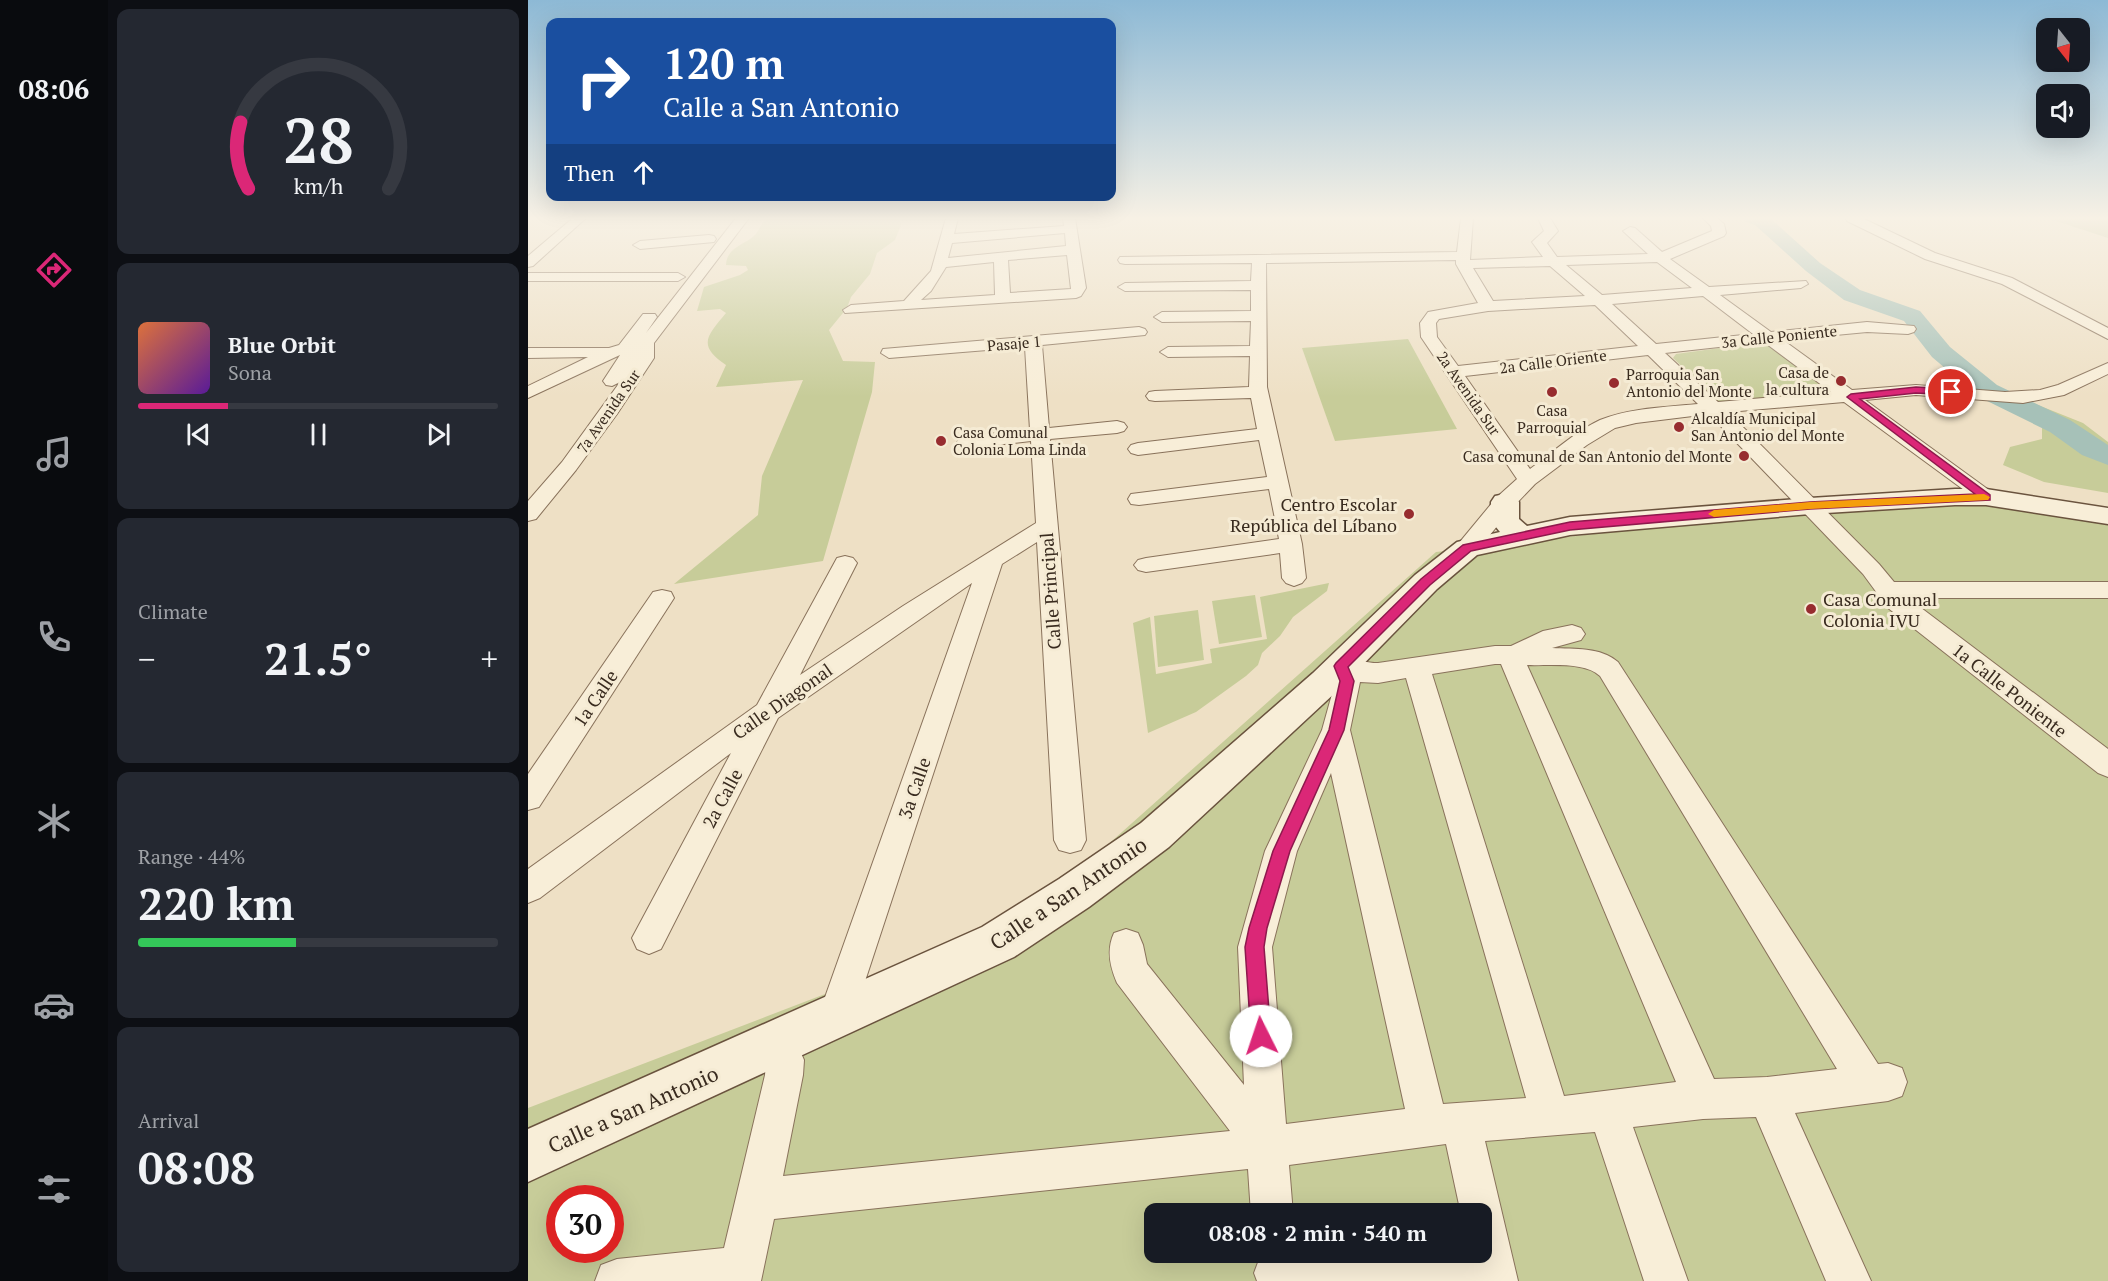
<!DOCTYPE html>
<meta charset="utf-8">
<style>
body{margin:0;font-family:"PT Serif",serif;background:#242831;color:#f1f3f6;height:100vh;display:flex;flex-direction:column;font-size:22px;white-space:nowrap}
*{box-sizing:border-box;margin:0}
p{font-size:20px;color:#9ea1a6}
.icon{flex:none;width:33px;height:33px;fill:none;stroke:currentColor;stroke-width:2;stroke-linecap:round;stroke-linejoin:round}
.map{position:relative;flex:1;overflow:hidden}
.side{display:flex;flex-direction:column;gap:9px;padding:9px;background:#0d0f14;width:420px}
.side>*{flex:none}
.banner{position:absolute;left:18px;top:18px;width:570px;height:183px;border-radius:12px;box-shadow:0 6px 24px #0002;background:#1a4fa0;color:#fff;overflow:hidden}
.needle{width:39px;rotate:163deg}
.tools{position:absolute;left:1508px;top:18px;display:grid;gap:12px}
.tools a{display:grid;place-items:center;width:54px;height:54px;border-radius:12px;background:#171b24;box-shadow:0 6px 24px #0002;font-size:30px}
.speed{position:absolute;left:18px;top:1185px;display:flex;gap:12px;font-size:30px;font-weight:700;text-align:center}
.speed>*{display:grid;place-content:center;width:78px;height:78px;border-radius:50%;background:#171b24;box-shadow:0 6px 24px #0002;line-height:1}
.speed .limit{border:9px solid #d22;background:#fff;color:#111}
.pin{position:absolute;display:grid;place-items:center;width:51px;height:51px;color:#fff;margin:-26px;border:3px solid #fff;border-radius:50%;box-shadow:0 2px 6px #0007}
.me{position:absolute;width:66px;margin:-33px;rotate:356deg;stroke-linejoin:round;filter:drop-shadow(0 0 4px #0008)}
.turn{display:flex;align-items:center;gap:21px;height:126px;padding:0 18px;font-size:27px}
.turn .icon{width:78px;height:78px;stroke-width:2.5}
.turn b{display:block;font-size:42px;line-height:51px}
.then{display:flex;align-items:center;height:57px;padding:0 18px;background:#0003;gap:12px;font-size:22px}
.big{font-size:45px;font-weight:600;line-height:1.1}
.side .card{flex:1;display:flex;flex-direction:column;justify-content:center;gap:9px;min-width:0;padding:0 21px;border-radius:12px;background:#242831}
.side .dial{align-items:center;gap:0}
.dial svg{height:156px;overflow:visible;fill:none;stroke:#363941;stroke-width:7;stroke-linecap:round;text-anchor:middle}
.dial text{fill:#f1f3f6;stroke:none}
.song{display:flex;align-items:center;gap:18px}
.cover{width:72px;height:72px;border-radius:9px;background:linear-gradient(135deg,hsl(20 70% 55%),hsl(270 70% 35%))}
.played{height:6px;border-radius:3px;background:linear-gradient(90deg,#db2777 25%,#363941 25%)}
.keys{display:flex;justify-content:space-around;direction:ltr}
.heat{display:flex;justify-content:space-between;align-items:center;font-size:33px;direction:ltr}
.charge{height:9px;border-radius:4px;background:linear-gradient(90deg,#34c759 44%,#363941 0)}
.trip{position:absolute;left:616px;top:1203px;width:348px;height:60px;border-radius:12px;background:#171b24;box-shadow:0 6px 24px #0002;font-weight:600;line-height:60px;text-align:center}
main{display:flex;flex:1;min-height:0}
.tab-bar{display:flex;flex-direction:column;width:108px;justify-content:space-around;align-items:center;background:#090b0e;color:#9ea1a6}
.tab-bar .icon{width:42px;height:42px}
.tab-bar .current{color:#db2777}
.tab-bar b{font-size:27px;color:#f1f3f6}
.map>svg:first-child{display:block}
.green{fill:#c7cc99;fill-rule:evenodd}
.cemetery{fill:#bdc198}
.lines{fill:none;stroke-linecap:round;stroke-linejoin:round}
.river{fill:#a6c1b8;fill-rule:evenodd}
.street-casing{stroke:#89725b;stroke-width:2}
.secondary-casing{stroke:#6a533e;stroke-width:3}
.street{fill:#f8eed8;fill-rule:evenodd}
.secondary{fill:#f8eed8;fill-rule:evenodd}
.route{fill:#db2777;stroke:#8e194d;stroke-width:1.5}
.slow{fill:#f59e0b}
.poi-dot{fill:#972c2f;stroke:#f5ebd4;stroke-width:2}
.labels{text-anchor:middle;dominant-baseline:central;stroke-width:6;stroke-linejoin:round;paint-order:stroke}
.far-street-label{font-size:15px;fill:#392b1f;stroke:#f5ebd4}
.far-poi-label{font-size:15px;fill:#392b1f;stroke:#f5ebd4;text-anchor:start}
.poi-label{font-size:18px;fill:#392b1f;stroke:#f5ebd4;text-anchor:end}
.street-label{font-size:18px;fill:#392b1f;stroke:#f5ebd4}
.near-street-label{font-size:21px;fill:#392b1f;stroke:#f5ebd4}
</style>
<main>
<nav class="tab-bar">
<b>08:06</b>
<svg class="icon current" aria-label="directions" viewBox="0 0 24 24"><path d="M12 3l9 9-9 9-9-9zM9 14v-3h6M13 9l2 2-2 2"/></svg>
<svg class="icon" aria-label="music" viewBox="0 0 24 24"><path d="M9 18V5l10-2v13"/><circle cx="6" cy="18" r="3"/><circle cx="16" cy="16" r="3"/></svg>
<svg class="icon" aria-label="phone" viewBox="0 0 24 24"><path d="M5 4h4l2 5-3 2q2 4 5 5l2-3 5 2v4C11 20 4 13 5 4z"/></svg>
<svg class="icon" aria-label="climate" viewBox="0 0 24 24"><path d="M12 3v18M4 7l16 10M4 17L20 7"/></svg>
<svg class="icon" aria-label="car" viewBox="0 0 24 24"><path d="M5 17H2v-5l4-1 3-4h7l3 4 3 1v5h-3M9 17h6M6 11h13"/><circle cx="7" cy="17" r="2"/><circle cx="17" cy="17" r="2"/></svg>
<svg class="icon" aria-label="filters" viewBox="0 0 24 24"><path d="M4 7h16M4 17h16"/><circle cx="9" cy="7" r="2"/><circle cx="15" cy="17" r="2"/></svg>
</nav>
<section class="side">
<div class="card dial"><svg viewBox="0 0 100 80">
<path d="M14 69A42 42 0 1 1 86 69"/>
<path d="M14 69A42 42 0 0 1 10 35" stroke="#db2777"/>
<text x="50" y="56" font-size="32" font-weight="700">28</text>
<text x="50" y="72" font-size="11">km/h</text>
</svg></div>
<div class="card">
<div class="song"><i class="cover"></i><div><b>Blue Orbit</b><p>Sona</p></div></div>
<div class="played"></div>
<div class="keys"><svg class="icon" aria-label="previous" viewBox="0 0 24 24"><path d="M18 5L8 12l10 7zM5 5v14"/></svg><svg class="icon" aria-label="pause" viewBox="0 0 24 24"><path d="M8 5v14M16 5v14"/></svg><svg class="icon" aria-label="next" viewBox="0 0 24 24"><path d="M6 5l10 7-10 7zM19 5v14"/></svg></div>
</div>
<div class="card"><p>Climate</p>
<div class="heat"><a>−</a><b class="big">21.5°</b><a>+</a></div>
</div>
<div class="card"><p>Range · 44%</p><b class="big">220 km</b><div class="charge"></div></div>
<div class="card"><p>Arrival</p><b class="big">08:08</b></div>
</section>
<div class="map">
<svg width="1580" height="1281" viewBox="0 0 1580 1281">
<rect width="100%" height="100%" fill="#eee0c5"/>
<g class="green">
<path d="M240,218h131l2,7 -6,15 -18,13 -7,21 -19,23 -4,11 -18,22 14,31 32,1 -3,30 -49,169 -149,23 84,-69 4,-39 41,-96 -87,7 10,-22c-30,-20 -18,-30 0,-52l-6,-4 -23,2 7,-24 36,-12 8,-5 -2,-4 -20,-1c1,-19 20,-20 30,-31 4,-6 6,-12 12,-16z"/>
<polygon points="880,339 929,429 807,441 774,348"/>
<polygon points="1235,342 1244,344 1308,392 1192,403 1145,358 1148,354"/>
<polygon points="1505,403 1555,423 1580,442 1580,493 1516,482 1475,465 1482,447 1514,439 1514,427 1475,405"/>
<path d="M1453,490l127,18v773h-1580v-173l495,-190 53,-45 360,-321zM32,1198h50v52h-50zM627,1214h327v38h-327z"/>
<polygon points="801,583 799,591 765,617 752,636 734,653 730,665 718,676 668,712 620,733 605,623 622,617 628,674 684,663 682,649 739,639 732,597"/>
<polygon points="727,595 734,637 691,644 684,601"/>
<polygon points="670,610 676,660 630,667 626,616"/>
</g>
<polygon class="cemetery" points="1519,218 1580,218 1580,238"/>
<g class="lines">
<polygon class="river" points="1216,218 1242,218 1292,263 1332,290 1392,311 1422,347 1469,385 1542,420 1580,445 1580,465 1554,455 1522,432 1451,397 1404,357 1376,321 1316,300 1278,271 1227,225 1218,222"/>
<g class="street-casing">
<g id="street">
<polygon points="45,218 58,218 5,266 0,267 0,256"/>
<polygon points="208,218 221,218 126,343 126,358 89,414 48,470 8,519 0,521 0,501 34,462 92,382 84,386 78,385 75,381 92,355 0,398 0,386 60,357 0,358 0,348 81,348 91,345 115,314 127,314 129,317 118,333"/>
<path d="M418,218h12l-4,16 110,-8 -1,-8h12l11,70 -5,8 -5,2 -231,15 -2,-3 8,-5 53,-4 27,-30zM537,233l1,13 -118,12 4,-15zM539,255l4,34 -61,4 -2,-33zM466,262l1,33 -74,5 10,-9 15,-24z"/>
<path d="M933,218h12l-3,42 73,-3 -11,-15 12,-11 -6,-13h12l8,13 -11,12 10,14 91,-3 -25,-23 7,-4 5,1 27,24 50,-21 -1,-5 -8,-8h14l7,6 2,9 -2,3 -54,23 39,28 97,-6 2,3 -7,4 -81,7 51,37 96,-10 47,4 2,3 -2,3 -6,2 -41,-2 -84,8 69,50 64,-5 89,7 35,-2 18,-5 50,-22v11l-44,21 -41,8 -107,-8 -51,5 128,93 4,4 -4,4 -7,2 -7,-2 -135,-99 -116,10 151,152 15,18h214v16h-200l200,151v28l-10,-4 -210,-165 -25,-34 -154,-160 -73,9 -21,5 -28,17 -52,39 -22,23 -38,46 -8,2 -8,-2 -3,-5 3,-5 38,-46 20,-18 -96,-142 -1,-14 8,-11 50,-9 -22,-39v-4l-190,3 1,124 35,157 4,34 -4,5 -8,3 -8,-3 -4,-5 -2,-25 -134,19 -8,-2 -4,-5 4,-5 8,-2 133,-19 -10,-50 -130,16 -8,-1 -3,-5 3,-5 136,-17 -8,-37 -121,15 -7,-2 -3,-4 3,-4 7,-2 119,-14 -6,-31 -96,3 -6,-1 -3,-4 3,-4 6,-1 94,-4 1,-31 -82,1 -8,-5 8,-5 82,-1 1,-25 -89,1 -8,-5 8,-5 89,-1v-21l-126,1 -7,-4 7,-4 126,-2 1,-18 -127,1 -5,-1 -2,-3 2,-3 337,-5zM1129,262l35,26 -90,7 -36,-30zM1022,266l35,30 -92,5 -20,-33zM1175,296l50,38 -97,10 -44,-40zM1067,305l43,41 -180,20 -21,-29 -1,-14 3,-4 49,-8zM1236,342l67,50 -113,10 -53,-49zM1120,355l50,49c-31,3 -69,4 -98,16 -25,12 -47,32 -70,49l-65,-93z"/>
<polygon points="1318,218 1334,218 1407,253 1484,278 1580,328 1580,339 1474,284 1397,259 1319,221"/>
<polygon points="181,235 186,236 188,239 186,242 112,249 105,245 112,241"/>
<polygon points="0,273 150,273 157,277 150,281 0,281"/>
<polygon points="611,327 617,329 619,332 617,335 514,345 521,428 589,421 596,423 599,427 596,431 589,433 522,439 558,840 553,850 542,853 531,850 526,840 509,542 474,564 321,1030 308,1035 295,1030 290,1017 444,583 250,718 133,949 121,954 109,949 104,938 203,753 12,898 0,903 0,869 229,705 309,558 317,556 325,558 329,563 272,675 375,606 508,523 503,441 439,448 432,446 429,442 432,438 439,436 502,430 497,347 361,358 353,353 355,349"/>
<polygon points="134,590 143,592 146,598 11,807 0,810 0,774 125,592"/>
<path d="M1044,625l9,3 4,6 -4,6 -29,8c22,1 49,-1 66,14l260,402 10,-1 14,5 5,14 -5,14 -14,5 -93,12 76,168h-45l-70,-164 -53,2 -70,8 55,154h-44l-49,-149 -110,9 33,140h-261l-3,-8 6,-16 12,-5h210v-38h-21l-15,-70 -157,21 4,49h-42l-3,-45 -474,50 -13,62h-166l6,-16 16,-6 107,-11 41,-173 1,-15 -7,-17 6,-13 13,-6 13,6 13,30 -1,15 -20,101 447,-45 -113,-148c-7,-16 -11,-33 -3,-50l12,-4 12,4 5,12 4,19 97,121 -6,-138 27,-96 57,-121 10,-36 2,-13 -6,-15 4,-7c15,-4 30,4 46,4l117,-17h16l32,-15zM967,664h6l175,418 -112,14 -132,-422zM999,665c21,1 57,-4 73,11l237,393 -70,8 -53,2zM878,678l120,420 -83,6 -93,-374 10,-48 18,1zM803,773l74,336 -119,15 -14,-177 25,-96z"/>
</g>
</g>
<g class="secondary-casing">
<polygon id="secondary" points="1427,489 1458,489 1580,508 1580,524 1458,505 1427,505 1282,514 1042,535 949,555 909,589 809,691 641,847 561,907 486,957 0,1182 0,1129 454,927 531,879 613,823 785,673 887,575 929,542 972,532 963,521 963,502 967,496 977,494 987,496 991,502 991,519 999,526 1042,517 1282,498"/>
</g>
<use href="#street" class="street"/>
<use href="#secondary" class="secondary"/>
</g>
<linearGradient id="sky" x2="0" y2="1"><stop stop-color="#8db9d5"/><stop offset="0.55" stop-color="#f7f1e5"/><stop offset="1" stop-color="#f7f1e5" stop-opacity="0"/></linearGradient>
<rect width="1580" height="397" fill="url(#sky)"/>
<polygon class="route" points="1388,387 1423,389 1428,392 1423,395 1388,393 1332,399 1462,495 1462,500 1282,509 1042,530 943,551 902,585 820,667 826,681 816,730 762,851 739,928 736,947 743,1036 740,1043 733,1046 726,1043 723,1036 717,947 721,928 745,851 801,730 812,681 806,666 808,663 893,579 935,545 1042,522 1282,502 1447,494 1319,397 1323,394"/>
<polygon class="slow" points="1456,494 1462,497 1460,500 1282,509 1186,517 1180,514 1186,510 1282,502"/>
<g class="poi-dot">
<circle cx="1313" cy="381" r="6"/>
<circle cx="1086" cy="383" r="6"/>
<circle cx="1024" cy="392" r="6"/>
<circle cx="1151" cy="427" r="6"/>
<circle cx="413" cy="441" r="6"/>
<circle cx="1216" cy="456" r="6"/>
<circle cx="881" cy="514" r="6"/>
<circle cx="1283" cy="609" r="6"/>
</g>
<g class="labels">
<g class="far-street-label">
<text transform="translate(1251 336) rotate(-6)">3a Calle Poniente</text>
<text transform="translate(486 343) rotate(-5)">Pasaje 1</text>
<text transform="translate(1025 361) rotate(-7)">2a Calle Oriente</text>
<text transform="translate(941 393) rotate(55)">2a Avenida Sur</text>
<text transform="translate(80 411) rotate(-55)">7a Avenida Sur</text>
</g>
<g class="far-poi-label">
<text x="1301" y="372" text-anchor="end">Casa de<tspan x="1301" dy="17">la cultura</tspan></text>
<text x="1098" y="374">Parroquia San<tspan x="1098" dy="17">Antonio del Monte</tspan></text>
<text x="1024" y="410" text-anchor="middle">Casa<tspan x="1024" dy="17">Parroquial</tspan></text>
<text x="1163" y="418">Alcaldía Municipal<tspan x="1163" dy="17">San Antonio del Monte</tspan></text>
<text x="425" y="432">Casa Comunal<tspan x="425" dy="17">Colonia Loma Linda</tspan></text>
<text x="1204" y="456" text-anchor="end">Casa comunal de San Antonio del Monte</text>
</g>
<g class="poi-label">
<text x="869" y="504">Centro Escolar<tspan x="869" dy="21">República del Líbano</tspan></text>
<text x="1295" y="599" text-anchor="start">Casa Comunal<tspan x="1295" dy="21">Colonia IVU</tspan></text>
</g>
<g class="street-label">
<text transform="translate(522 591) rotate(-94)">Calle Principal</text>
<text transform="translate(1482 690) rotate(38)">1a Calle Poniente</text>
<text transform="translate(67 698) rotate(-56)">1a Calle</text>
<text transform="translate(254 701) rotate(-35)">Calle Diagonal</text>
<text transform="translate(386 788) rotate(-71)">3a Calle</text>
<text transform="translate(194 798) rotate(-62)">2a Calle</text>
</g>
<g class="near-street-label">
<text transform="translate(540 893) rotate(-34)">Calle a San Antonio</text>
<text transform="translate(105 1109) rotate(-24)">Calle a San Antonio</text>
</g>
</g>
</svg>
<div class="tools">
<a><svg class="needle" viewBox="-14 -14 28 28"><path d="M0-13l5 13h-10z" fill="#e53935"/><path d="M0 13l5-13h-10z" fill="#9ea1a6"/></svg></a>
<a><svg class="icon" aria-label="sound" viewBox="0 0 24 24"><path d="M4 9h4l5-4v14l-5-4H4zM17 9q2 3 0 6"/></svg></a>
</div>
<div class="speed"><div class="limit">30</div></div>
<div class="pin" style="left:1423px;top:392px;background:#d93025"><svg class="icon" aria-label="arrive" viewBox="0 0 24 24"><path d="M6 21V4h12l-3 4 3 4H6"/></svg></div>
<svg class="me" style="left:733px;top:1036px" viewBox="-20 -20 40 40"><circle r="19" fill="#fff"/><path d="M0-13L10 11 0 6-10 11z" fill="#db2777"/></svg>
<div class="trip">08:08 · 2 min · 540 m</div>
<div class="banner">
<div class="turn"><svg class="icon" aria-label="right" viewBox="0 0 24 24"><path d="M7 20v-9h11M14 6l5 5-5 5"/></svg><div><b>120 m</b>Calle a San Antonio</div></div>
<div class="then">Then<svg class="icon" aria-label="ahead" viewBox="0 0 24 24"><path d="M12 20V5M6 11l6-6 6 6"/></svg></div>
</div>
</div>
</main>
